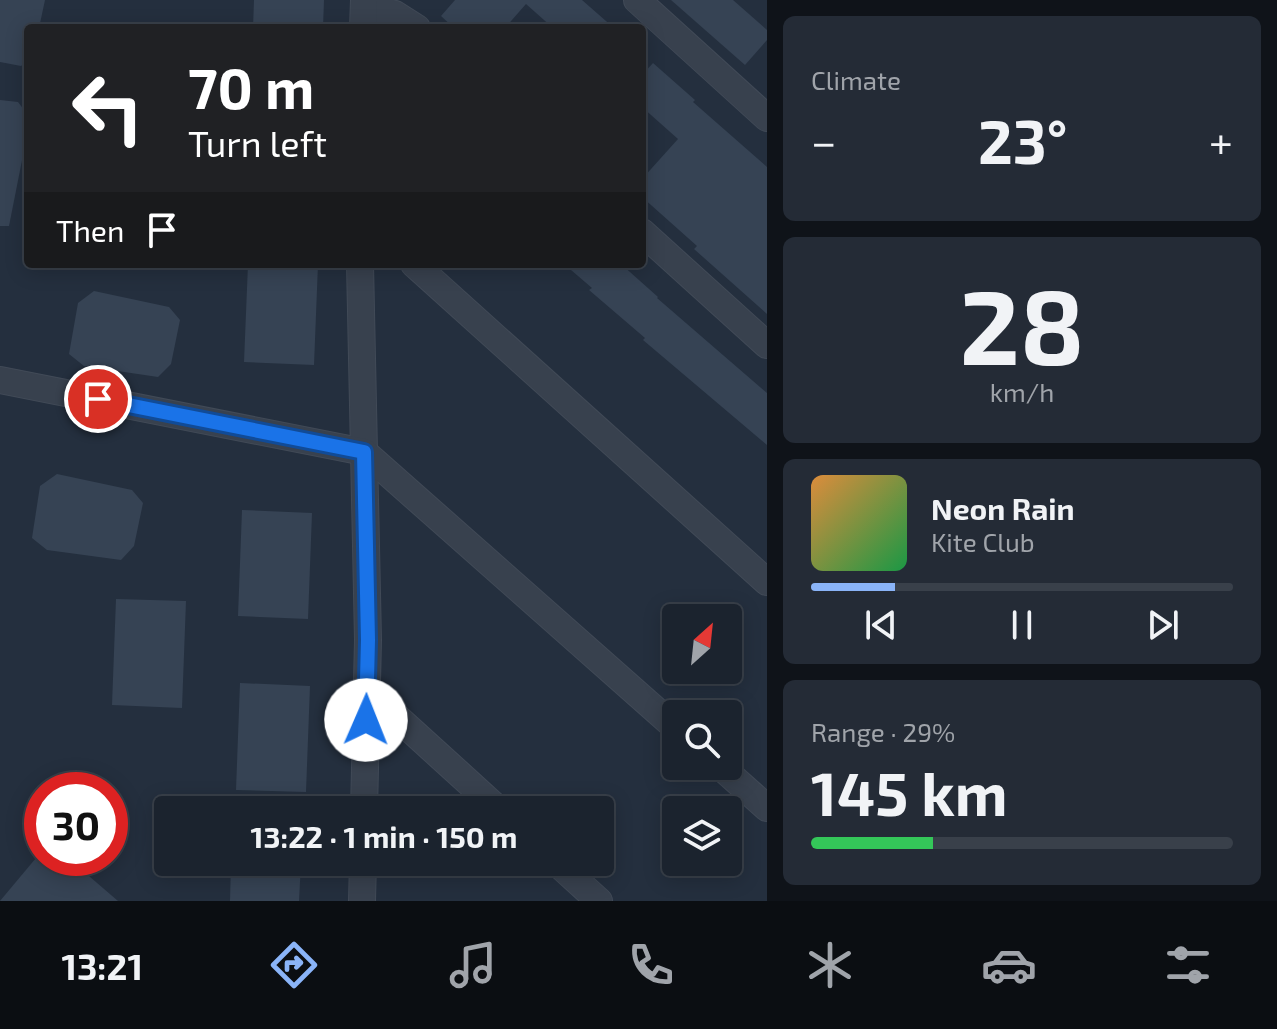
<!DOCTYPE html>
<meta charset="utf-8">
<style>
body{margin:0;font-family:"Exo 2",sans-serif;background:#242b36;color:#f1f3f6;height:100vh;display:flex;flex-direction:column;font-size:30px;white-space:nowrap}
*{box-sizing:border-box;margin:0}
p{font-size:26px;color:#a0a4aa}
.icon{flex:none;width:44px;height:44px;fill:none;stroke:currentColor;stroke-width:2;stroke-linecap:round;stroke-linejoin:round}
.map{position:relative;flex:1;overflow:hidden}
.drawer{display:flex;flex-direction:column;gap:16px;padding:16px;background:#0f1319;width:510px}
.drawer>*{flex:none}
.guide{position:absolute;left:24px;top:24px;width:622px;height:244px;border-radius:8px;box-shadow:0 4px 20px #0003,0 0 0 2px #39404a;background:#202124;color:#fff;overflow:hidden}
.needle{width:52px;rotate:27deg}
.fabs{position:absolute;left:662px;top:604px;display:grid;gap:16px}
.fabs a{display:grid;place-items:center;width:80px;height:80px;border-radius:8px;background:#1b232e;box-shadow:0 4px 20px #0003,0 0 0 2px #39404a;font-size:40px}
.speed{position:absolute;left:24px;top:772px;display:flex;gap:16px;font-size:40px;font-weight:700;text-align:center}
.speed>*{display:grid;place-content:center;width:104px;height:104px;border-radius:50%;background:#1b232e;box-shadow:0 4px 20px #0003,0 0 0 2px #39404a;line-height:1}
.speed .limit{border:12px solid #d22;background:#fff;color:#111}
.pin{position:absolute;display:grid;place-items:center;width:68px;height:68px;color:#fff;margin:-34px;border:4px solid #fff;border-radius:50%;box-shadow:0 2px 8px #0007}
.me{position:absolute;width:88px;margin:-44px;rotate:1deg;stroke-linejoin:round;filter:drop-shadow(0 0 6px #0008)}
.turn{display:flex;align-items:center;gap:28px;height:168px;padding:0 32px;font-size:36px}
.turn .icon{width:104px;height:104px;stroke-width:2.5}
.turn b{display:block;font-size:56px;line-height:68px}
.then{display:flex;align-items:center;height:76px;padding:0 32px;background:#0003;gap:16px;font-size:30px}
.big{font-size:60px;font-weight:700;line-height:1.1}
.drawer .card{flex:1;display:flex;flex-direction:column;justify-content:center;gap:12px;min-width:0;padding:0 28px;border-radius:12px;background:#242b36}
.drawer .dial{align-items:center;gap:0}
.dial b{font-size:104px;line-height:1}
.song{display:flex;align-items:center;gap:24px}
.cover{width:96px;height:96px;border-radius:12px;background:linear-gradient(135deg,hsl(30 70% 55%),hsl(140 70% 35%))}
.played{height:8px;border-radius:4px;background:linear-gradient(90deg,#8ab4f8 20%,#39404a 20%)}
.keys{display:flex;justify-content:space-around;direction:ltr}
.heat{display:flex;justify-content:space-between;align-items:center;font-size:44px;direction:ltr}
.charge{height:12px;border-radius:6px;background:linear-gradient(90deg,#34c759 29%,#39404a 0)}
.trip{position:absolute;left:154px;top:796px;width:460px;height:80px;border-radius:8px;background:#1b232e;box-shadow:0 4px 20px #0003,0 0 0 2px #39404a;font-weight:700;line-height:80px;text-align:center}
.tabs{display:flex;height:128px;justify-content:space-around;align-items:center;background:#0b0e12;color:#a0a4aa}
.tabs .icon{width:56px;height:56px}
.tabs .on{color:#8ab4f8}
.tabs b{font-size:36px;color:#f1f3f6}
main{display:flex;flex:1;min-height:0}
.map>svg:first-child{display:block}
.building{fill:#364354}
.lines{fill:none;stroke-linecap:round;stroke-linejoin:round}
.minor-casing{stroke:#414a57;stroke-width:28}
.minor{stroke:#38414e;stroke-width:26}
.route-casing{stroke:#114b97;stroke-width:20}
.route{stroke:#1a73e8;stroke-width:14}
</style>
<main>
<div class="map">
<svg width="767" height="901" viewBox="0 0 767 901">
<rect width="100%" height="100%" fill="#242f3e"/>
<g class="building">
<polygon points="0,0 45,0 39,28 28,28 28,60 21,66 0,62"/>
<polygon points="254,0 324,0 323,28 253,28"/>
<polygon points="455,0 582,0 614,28 553,28 526,4 505,28 454,28 441,16"/>
<polygon points="671,0 733,0 767,30 767,40 745,65"/>
<polygon points="653,63 695,100 693,102 767,167 767,314 694,249 697,246 642,197 642,179 678,139 642,107 642,75"/>
<polygon points="0,100 18,102 28,115 28,130 9,226 0,226"/>
<polygon points="248,264 318,264 314,365 244,362"/>
<polygon points="564,264 621,264 658,297 657,298 767,393 767,445 643,340 645,338 589,290 592,288"/>
<polygon points="94,291 169,307 180,320 171,364 158,377 84,366 69,354 78,303"/>
<polygon points="57,474 132,490 143,503 134,546 121,560 47,550 32,538 40,486"/>
<polygon points="242,510 312,513 308,619 238,616"/>
<polygon points="116,599 186,601 182,708 112,705"/>
<polygon points="240,683 310,686 306,792 236,790"/>
<polygon points="36,858 68,858 118,901 0,901"/>
<polygon points="231,862 301,863 299,901 230,901"/>
</g>
<g class="lines">
<g class="minor-casing">
<g id="minor">
<polyline points="637,0 767,118"/>
<polyline points="364,5 395,14 417,28"/>
<polyline points="363,28 364,0"/>
<polyline points="642,232 767,345"/>
<polyline points="360,264 368,640 364,810"/>
<polyline points="414,264 767,582"/>
<polyline points="0,380 364,452 676,728"/>
<polyline points="367,690 499,810"/>
<polyline points="720,766 767,808"/>
<polyline points="556,862 599,901"/>
<polyline points="362,901 363,862"/>
</g>
</g>
<use href="#minor" class="minor"/>
</g>
<g class="lines">
<g class="route-casing">
<polyline id="route" points="98,399 364,452 368,640 366,720"/>
</g>
<use href="#route" class="route"/>
</g>
</svg>
<div class="fabs">
<a><svg class="needle" viewBox="-14 -14 28 28"><path d="M0-13l5 13h-10z" fill="#e53935"/><path d="M0 13l5-13h-10z" fill="#a0a4aa"/></svg></a>
<a><svg class="icon" aria-label="search" viewBox="0 0 24 24"><circle cx="10" cy="10" r="6"/><path d="M15 15l6 6"/></svg></a>
<a><svg class="icon" aria-label="layers" viewBox="0 0 24 24"><path d="M12 4l9 5-9 5-9-5zM3 14l9 5 9-5"/></svg></a>
</div>
<div class="speed"><div class="limit">30</div></div>
<div class="pin" style="left:98px;top:399px;background:#d93025"><svg class="icon" aria-label="arrive" viewBox="0 0 24 24"><path d="M6 21V4h12l-3 4 3 4H6"/></svg></div>
<svg class="me" style="left:366px;top:720px" viewBox="-20 -20 40 40"><circle r="19" fill="#fff"/><path d="M0-13L10 11 0 6-10 11z" fill="#1a73e8"/></svg>
<div class="trip">13:22 · 1 min · 150 m</div>
<div class="guide">
<div class="turn"><svg class="icon" aria-label="left" viewBox="0 0 24 24"><path d="M17 20v-9H6M10 6l-5 5 5 5"/></svg><div><b>70 m</b>Turn left</div></div>
<div class="then">Then<svg class="icon" aria-label="arrive" viewBox="0 0 24 24"><path d="M6 21V4h12l-3 4 3 4H6"/></svg></div>
</div>
</div>
<section class="drawer">
<div class="card"><p>Climate</p>
<div class="heat"><a>−</a><b class="big">23°</b><a>+</a></div>
</div>
<div class="card dial"><b>28</b><p>km/h</p></div>
<div class="card">
<div class="song"><i class="cover"></i><div><b>Neon Rain</b><p>Kite Club</p></div></div>
<div class="played"></div>
<div class="keys"><svg class="icon" aria-label="previous" viewBox="0 0 24 24"><path d="M18 5L8 12l10 7zM5 5v14"/></svg><svg class="icon" aria-label="pause" viewBox="0 0 24 24"><path d="M8 5v14M16 5v14"/></svg><svg class="icon" aria-label="next" viewBox="0 0 24 24"><path d="M6 5l10 7-10 7zM19 5v14"/></svg></div>
</div>
<div class="card"><p>Range · 29%</p><b class="big">145 km</b><div class="charge"></div></div>
</section>
</main>
<nav class="tabs">
<b>13:21</b>
<svg class="icon on" aria-label="directions" viewBox="0 0 24 24"><path d="M12 3l9 9-9 9-9-9zM9 14v-3h6M13 9l2 2-2 2"/></svg>
<svg class="icon" aria-label="music" viewBox="0 0 24 24"><path d="M9 18V5l10-2v13"/><circle cx="6" cy="18" r="3"/><circle cx="16" cy="16" r="3"/></svg>
<svg class="icon" aria-label="phone" viewBox="0 0 24 24"><path d="M5 4h4l2 5-3 2q2 4 5 5l2-3 5 2v4C11 20 4 13 5 4z"/></svg>
<svg class="icon" aria-label="climate" viewBox="0 0 24 24"><path d="M12 3v18M4 7l16 10M4 17L20 7"/></svg>
<svg class="icon" aria-label="car" viewBox="0 0 24 24"><path d="M5 17H2v-5l4-1 3-4h7l3 4 3 1v5h-3M9 17h6M6 11h13"/><circle cx="7" cy="17" r="2"/><circle cx="17" cy="17" r="2"/></svg>
<svg class="icon" aria-label="filters" viewBox="0 0 24 24"><path d="M4 7h16M4 17h16"/><circle cx="9" cy="7" r="2"/><circle cx="15" cy="17" r="2"/></svg>
</nav>
